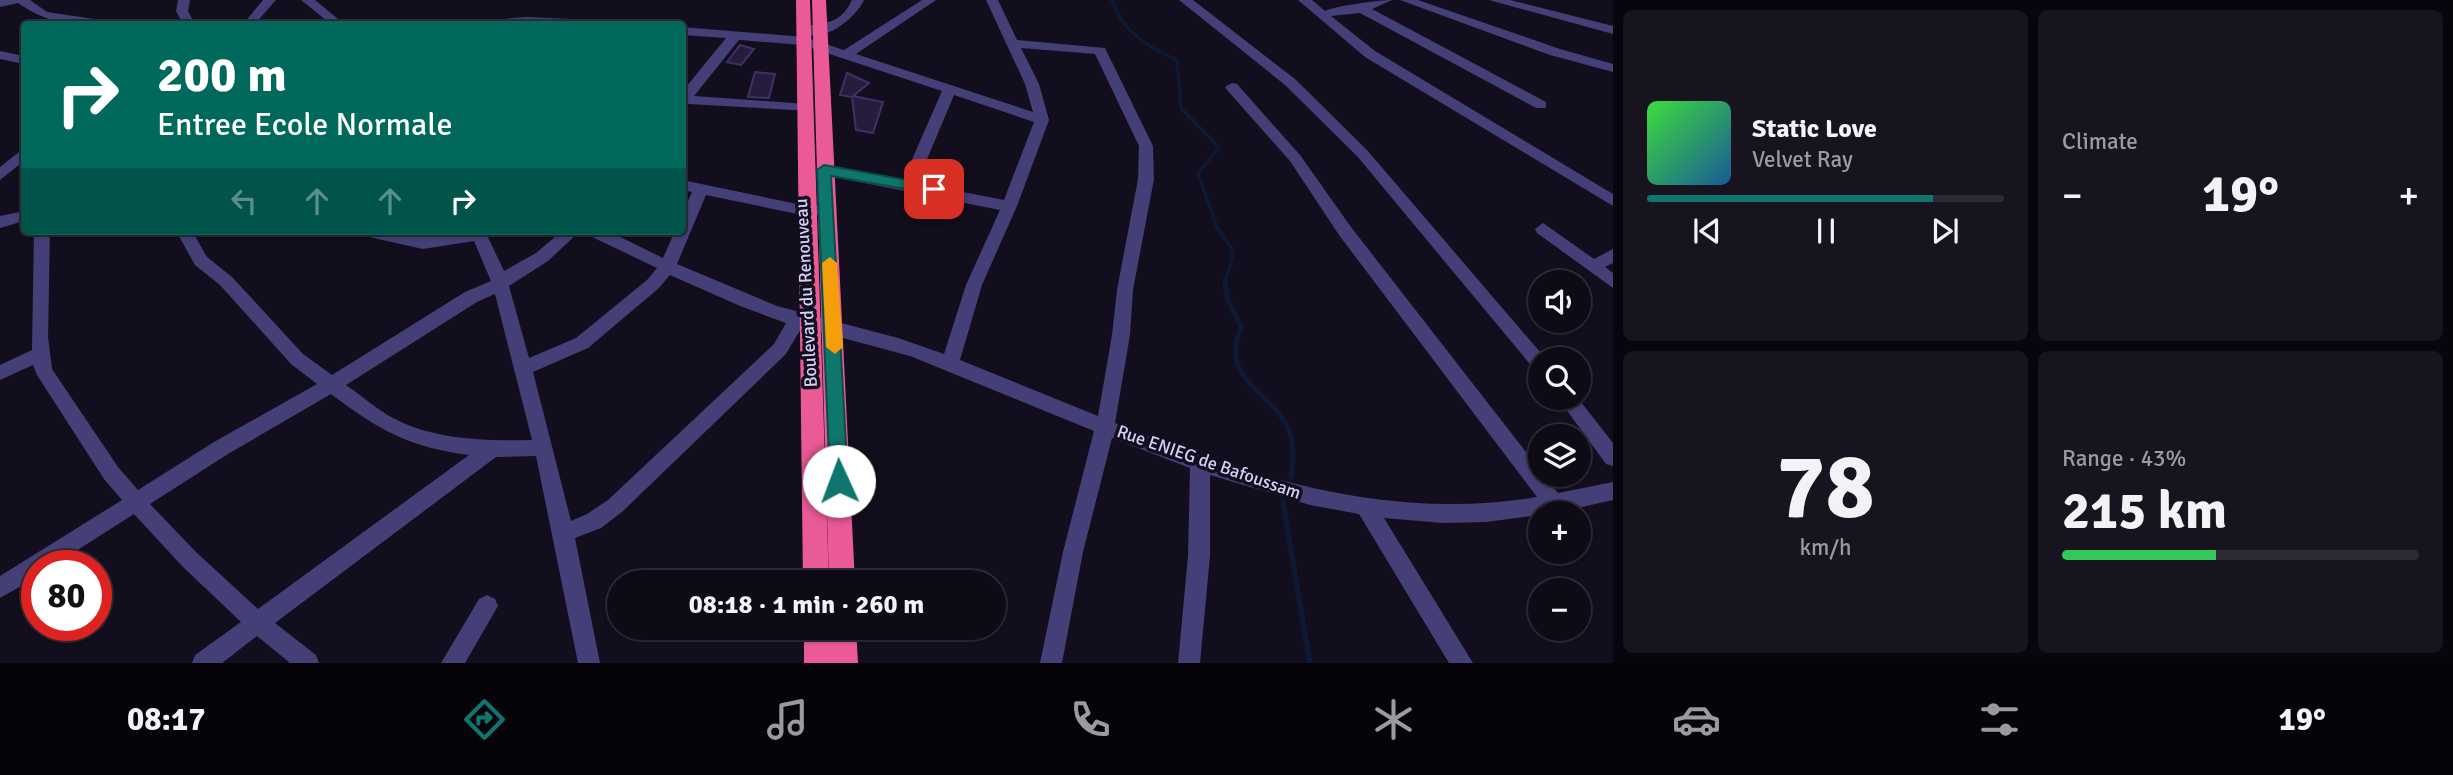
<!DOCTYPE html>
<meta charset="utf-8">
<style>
body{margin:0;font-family:Signika,sans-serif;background:#17131f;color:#f1f3f6;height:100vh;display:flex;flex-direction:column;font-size:26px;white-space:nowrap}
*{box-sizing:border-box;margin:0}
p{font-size:23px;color:#9b9aa1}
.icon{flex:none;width:38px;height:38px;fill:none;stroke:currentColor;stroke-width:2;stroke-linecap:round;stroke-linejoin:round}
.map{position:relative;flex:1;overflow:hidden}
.side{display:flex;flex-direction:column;gap:10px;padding:10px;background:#08060c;width:840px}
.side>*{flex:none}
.guide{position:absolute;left:21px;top:21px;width:665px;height:214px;border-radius:7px;box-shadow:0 2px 5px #0004,0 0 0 2px #2e2b35;background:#00695c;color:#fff;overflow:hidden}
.buttons{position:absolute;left:1528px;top:270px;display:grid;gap:14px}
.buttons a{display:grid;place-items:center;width:63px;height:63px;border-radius:50%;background:#0e0a16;box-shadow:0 2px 5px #0004,0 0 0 2px #2e2b35;font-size:35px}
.speed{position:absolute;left:21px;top:550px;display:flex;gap:14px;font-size:35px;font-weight:700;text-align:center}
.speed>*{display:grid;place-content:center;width:91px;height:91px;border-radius:50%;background:#0e0a16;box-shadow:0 2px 5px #0004,0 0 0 2px #2e2b35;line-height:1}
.speed .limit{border:10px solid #d22;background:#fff;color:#111}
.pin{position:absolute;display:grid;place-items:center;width:60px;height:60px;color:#fff;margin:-30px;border-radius:14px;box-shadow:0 4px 10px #0006}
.me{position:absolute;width:77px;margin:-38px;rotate:358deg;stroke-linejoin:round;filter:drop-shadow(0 0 5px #0008)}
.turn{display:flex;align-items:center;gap:24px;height:147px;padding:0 21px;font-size:32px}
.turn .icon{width:91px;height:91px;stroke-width:2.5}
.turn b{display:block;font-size:49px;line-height:60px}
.lanes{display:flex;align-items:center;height:66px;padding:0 21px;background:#0003;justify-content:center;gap:35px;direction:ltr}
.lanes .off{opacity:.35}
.big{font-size:52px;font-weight:700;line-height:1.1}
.side .card{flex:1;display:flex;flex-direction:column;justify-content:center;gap:10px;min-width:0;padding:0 24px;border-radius:10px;background:#17131f}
.side .dial{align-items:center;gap:0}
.dial b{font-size:91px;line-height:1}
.song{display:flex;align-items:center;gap:21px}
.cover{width:84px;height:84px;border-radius:10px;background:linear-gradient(135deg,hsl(120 70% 55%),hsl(210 70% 35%))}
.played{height:7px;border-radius:4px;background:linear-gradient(90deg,#0f766e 80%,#2e2b35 80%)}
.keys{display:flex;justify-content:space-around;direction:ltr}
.heat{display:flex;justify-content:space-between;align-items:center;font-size:38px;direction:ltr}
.charge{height:10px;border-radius:5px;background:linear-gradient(90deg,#34c759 43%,#2e2b35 0)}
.side .tiles{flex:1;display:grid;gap:10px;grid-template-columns:repeat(2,1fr)}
.trip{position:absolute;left:607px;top:570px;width:399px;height:70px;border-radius:35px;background:#0e0a16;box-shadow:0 2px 5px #0004,0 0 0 2px #2e2b35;font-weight:700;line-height:70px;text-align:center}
.tab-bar{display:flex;height:112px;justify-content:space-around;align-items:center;background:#060409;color:#9b9aa1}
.tab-bar .icon{width:49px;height:49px}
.tab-bar .on{color:#0f766e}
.tab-bar b{font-size:32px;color:#f1f3f6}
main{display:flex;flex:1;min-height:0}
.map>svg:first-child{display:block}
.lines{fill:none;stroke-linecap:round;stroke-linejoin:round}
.stream-far1{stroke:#0e1a35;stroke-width:3.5}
.stream{stroke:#0e1a35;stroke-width:5}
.building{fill:#251d3b;stroke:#3e3264;stroke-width:2}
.minor{fill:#443f76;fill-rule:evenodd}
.highway{fill:#ea5a97;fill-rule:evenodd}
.route{fill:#0f766e;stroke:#0a4d48;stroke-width:2}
.slow{fill:#f59e0b}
.labels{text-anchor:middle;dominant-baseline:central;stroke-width:7;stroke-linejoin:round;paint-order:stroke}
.street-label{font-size:18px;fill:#d7d0f9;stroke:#120e1d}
</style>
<main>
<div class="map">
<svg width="1613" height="663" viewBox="0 0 1613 663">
<rect width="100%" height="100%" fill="#120e1d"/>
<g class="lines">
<path class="stream-far1" d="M1112,0c10,32 36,47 65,60l4,48 38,39 -21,27 19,53 14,20 2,9 -8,26"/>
<g class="stream">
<path d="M1225,280l2,18 14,29c-22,53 27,60 47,101 7,16 5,32 3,49"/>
<polyline points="1283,502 1310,663"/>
</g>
</g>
<g class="building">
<polygon points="740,45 754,49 741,65 727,62"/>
<polygon points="755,72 775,74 769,98 748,97"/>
<polygon points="847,73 869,83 853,96 883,102 873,133 856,130 852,97 840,95"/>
</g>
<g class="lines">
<g class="minor">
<path d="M0,0h30l17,12 54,8 6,4c-34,3 -61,-1 -89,-21l-18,4z"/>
<polygon points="178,0 190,0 188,11 195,24 183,24 176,11"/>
<polygon points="263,0 276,0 255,24 243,24"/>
<polygon points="301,0 315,0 344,24 331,24"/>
<path d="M852,0h12c-9,20 -45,47 -66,31 18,-14 38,2 54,-31z"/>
<path d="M922,0h14l-80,54 177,58 -8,-28 -39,-84h12l19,40 88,8 48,98 1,33 -21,111 -3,45 -15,88c132,54 278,99 422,74l-198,-262 -49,-74 -63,-71 -2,-3 7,-4 5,1 63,71 51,72 189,243v4h3l15,19 55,-11v18l-58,13 -69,9 -43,1 -59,-5 89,145h-24l-90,-149 -49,-9 -100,-30v81l-10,107h-22l10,-107 2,-88 -78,-30 -29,114 -21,111h-22l23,-111 31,-121 -184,-75 -108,-29 -16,27 -164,158 -21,16 -26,10 25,125h-22l-42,-207 -40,1 -221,166 41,32 3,8h-29l-33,-27 -35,27h-30l3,-8 46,-33 -59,-56 -48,-52 -80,51h-17v12l-37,21v-22l122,-76 -18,-21 -67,-104 -4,-10 -33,15v-15l32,-15 2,-119h16l-2,106 4,32 66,98 20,23 76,-48 103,-58 -26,-20 -71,-79 -25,-20 -19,-34h16l15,26 25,20 71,77 29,21 133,-83 26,-11 -17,-40 -51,8 -54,-12 -8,-6h34l28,6 62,-6 19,40 32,-18 26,-22h18l-32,30 -39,25 20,72 47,-20 71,-58 10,-12 -69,-33 -2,-4h22l55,27 12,-27h7v-17l10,-22 -10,-2v-10l125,26 13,-1 8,5 -2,4 -19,2 -101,-21 -29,69 100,42 121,32 46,16 22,-69 34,-75 -176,-35 -7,-5 7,-5 79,15 39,-89 -140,-46 -63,-5 -45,56 112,8 5,1v6l-123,-7 -6,2v-14l44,-54 -44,-3v-8l122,10 40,13zM1021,48l74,6 44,92 -1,33 -21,111 -5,45 -14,81 -138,-56 22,-75 35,-79 32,-86 -10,-36zM954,95l80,27 -30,78 -87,-17zM670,275l70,31 46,17 -12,21 -166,156 -21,14 -16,7 -38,-149 55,-24 71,-60zM495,294l37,146c-49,1 -103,0 -146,-26 -14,-9 -27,-20 -40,-29l131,-83zM331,394c48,36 77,53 138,61l-211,154 -62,-57 -46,-48 78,-50z"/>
<polygon points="1179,0 1193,0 1295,79 1367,150 1546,359 1540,359 1540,371 1534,369 1357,156 1285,85"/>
<path d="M1298,0h14l13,11c9,-5 55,-11 67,-11l-20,9 174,93v6h-10l-176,-95 -29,3 44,35 238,143v12l-248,-149z"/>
<polygon points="1400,0 1418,0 1560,49 1613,64 1613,72 1550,55"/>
<polygon points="1489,0 1510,0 1613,26 1613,34"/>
<polygon points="526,17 595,20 601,24 486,24 492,20"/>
<polygon points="0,51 24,56 24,64 0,59"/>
<polygon points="24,148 24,161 0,180 0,167"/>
<polygon points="24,211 24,221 0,228 0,216"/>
<polygon points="1543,223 1594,259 1613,249 1613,263 1605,267 1613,273 1613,288 1537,233 1535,229"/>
<polygon points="1557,397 1577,397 1613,443 1613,466 1606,464"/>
<polygon points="487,595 495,599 498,606 465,663 441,663 479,599"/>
</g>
<g class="highway">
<polygon points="796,0 810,0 829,583 803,583"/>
<polygon points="812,0 826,0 855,583 829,583"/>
<polygon points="804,628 856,628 858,663 804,663"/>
</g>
</g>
<polygon class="route" points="824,165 934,185 941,189 934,194 831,176 848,481 845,486 839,489 832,486 830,481 817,170"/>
<polygon class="slow" points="830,257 837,263 843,347 835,354 826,347 822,263"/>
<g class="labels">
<g class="street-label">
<text transform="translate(806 293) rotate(-93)">Boulevard du Renouveau</text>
<text transform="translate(1209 462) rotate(19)">Rue ENIEG de Bafoussam</text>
</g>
</g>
</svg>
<div class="buttons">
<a><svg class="icon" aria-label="sound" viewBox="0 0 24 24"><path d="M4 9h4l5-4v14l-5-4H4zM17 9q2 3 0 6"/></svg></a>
<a><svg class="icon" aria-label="search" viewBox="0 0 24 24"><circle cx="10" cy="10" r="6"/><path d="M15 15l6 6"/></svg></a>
<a><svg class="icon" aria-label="layers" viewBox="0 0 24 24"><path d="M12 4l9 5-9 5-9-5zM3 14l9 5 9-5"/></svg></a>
<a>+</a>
<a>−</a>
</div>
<div class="speed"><div class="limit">80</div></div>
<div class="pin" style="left:934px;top:189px;background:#d93025"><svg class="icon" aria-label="arrive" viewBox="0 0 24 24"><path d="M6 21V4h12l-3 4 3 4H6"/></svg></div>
<svg class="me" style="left:839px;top:481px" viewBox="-20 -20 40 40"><circle r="19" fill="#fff"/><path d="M0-13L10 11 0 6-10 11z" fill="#0f766e"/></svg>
<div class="trip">08:18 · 1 min · 260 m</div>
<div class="guide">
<div class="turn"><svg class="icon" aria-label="right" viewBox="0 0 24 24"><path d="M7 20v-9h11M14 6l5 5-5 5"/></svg><div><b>200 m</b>Entree Ecole Normale</div></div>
<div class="lanes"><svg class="icon off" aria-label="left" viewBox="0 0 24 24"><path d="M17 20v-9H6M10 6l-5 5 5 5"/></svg><svg class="icon off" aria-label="ahead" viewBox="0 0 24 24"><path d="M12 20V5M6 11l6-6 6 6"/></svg><svg class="icon off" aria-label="ahead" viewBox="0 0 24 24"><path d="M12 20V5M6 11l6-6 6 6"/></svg><svg class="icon" aria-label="right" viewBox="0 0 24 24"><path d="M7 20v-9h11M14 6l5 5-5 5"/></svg></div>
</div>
</div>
<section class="side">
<div class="tiles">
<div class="card">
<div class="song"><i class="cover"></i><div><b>Static Love</b><p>Velvet Ray</p></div></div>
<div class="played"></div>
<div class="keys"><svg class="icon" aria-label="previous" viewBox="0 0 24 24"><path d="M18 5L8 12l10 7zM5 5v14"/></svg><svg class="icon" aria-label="pause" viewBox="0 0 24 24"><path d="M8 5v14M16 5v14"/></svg><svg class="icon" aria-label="next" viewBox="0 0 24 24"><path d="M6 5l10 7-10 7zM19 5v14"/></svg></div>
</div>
<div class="card"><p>Climate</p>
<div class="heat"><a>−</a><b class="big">19°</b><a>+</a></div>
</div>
<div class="card dial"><b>78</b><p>km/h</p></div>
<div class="card"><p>Range · 43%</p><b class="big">215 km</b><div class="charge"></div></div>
</div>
</section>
</main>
<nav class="tab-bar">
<b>08:17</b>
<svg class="icon on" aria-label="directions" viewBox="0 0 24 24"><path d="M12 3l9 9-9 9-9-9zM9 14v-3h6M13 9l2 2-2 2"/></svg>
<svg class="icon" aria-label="music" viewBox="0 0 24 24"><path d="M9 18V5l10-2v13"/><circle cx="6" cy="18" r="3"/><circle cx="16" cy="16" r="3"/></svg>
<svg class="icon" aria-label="phone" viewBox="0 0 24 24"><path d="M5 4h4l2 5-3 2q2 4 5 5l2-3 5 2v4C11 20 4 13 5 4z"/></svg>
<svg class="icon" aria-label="climate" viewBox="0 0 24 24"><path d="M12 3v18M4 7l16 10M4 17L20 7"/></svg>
<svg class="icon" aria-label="car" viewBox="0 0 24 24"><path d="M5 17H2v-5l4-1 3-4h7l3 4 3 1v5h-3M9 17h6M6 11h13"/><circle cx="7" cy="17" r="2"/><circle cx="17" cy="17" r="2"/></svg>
<svg class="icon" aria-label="filters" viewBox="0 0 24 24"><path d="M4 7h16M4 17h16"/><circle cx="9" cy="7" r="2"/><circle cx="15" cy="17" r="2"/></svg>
<b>19°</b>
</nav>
